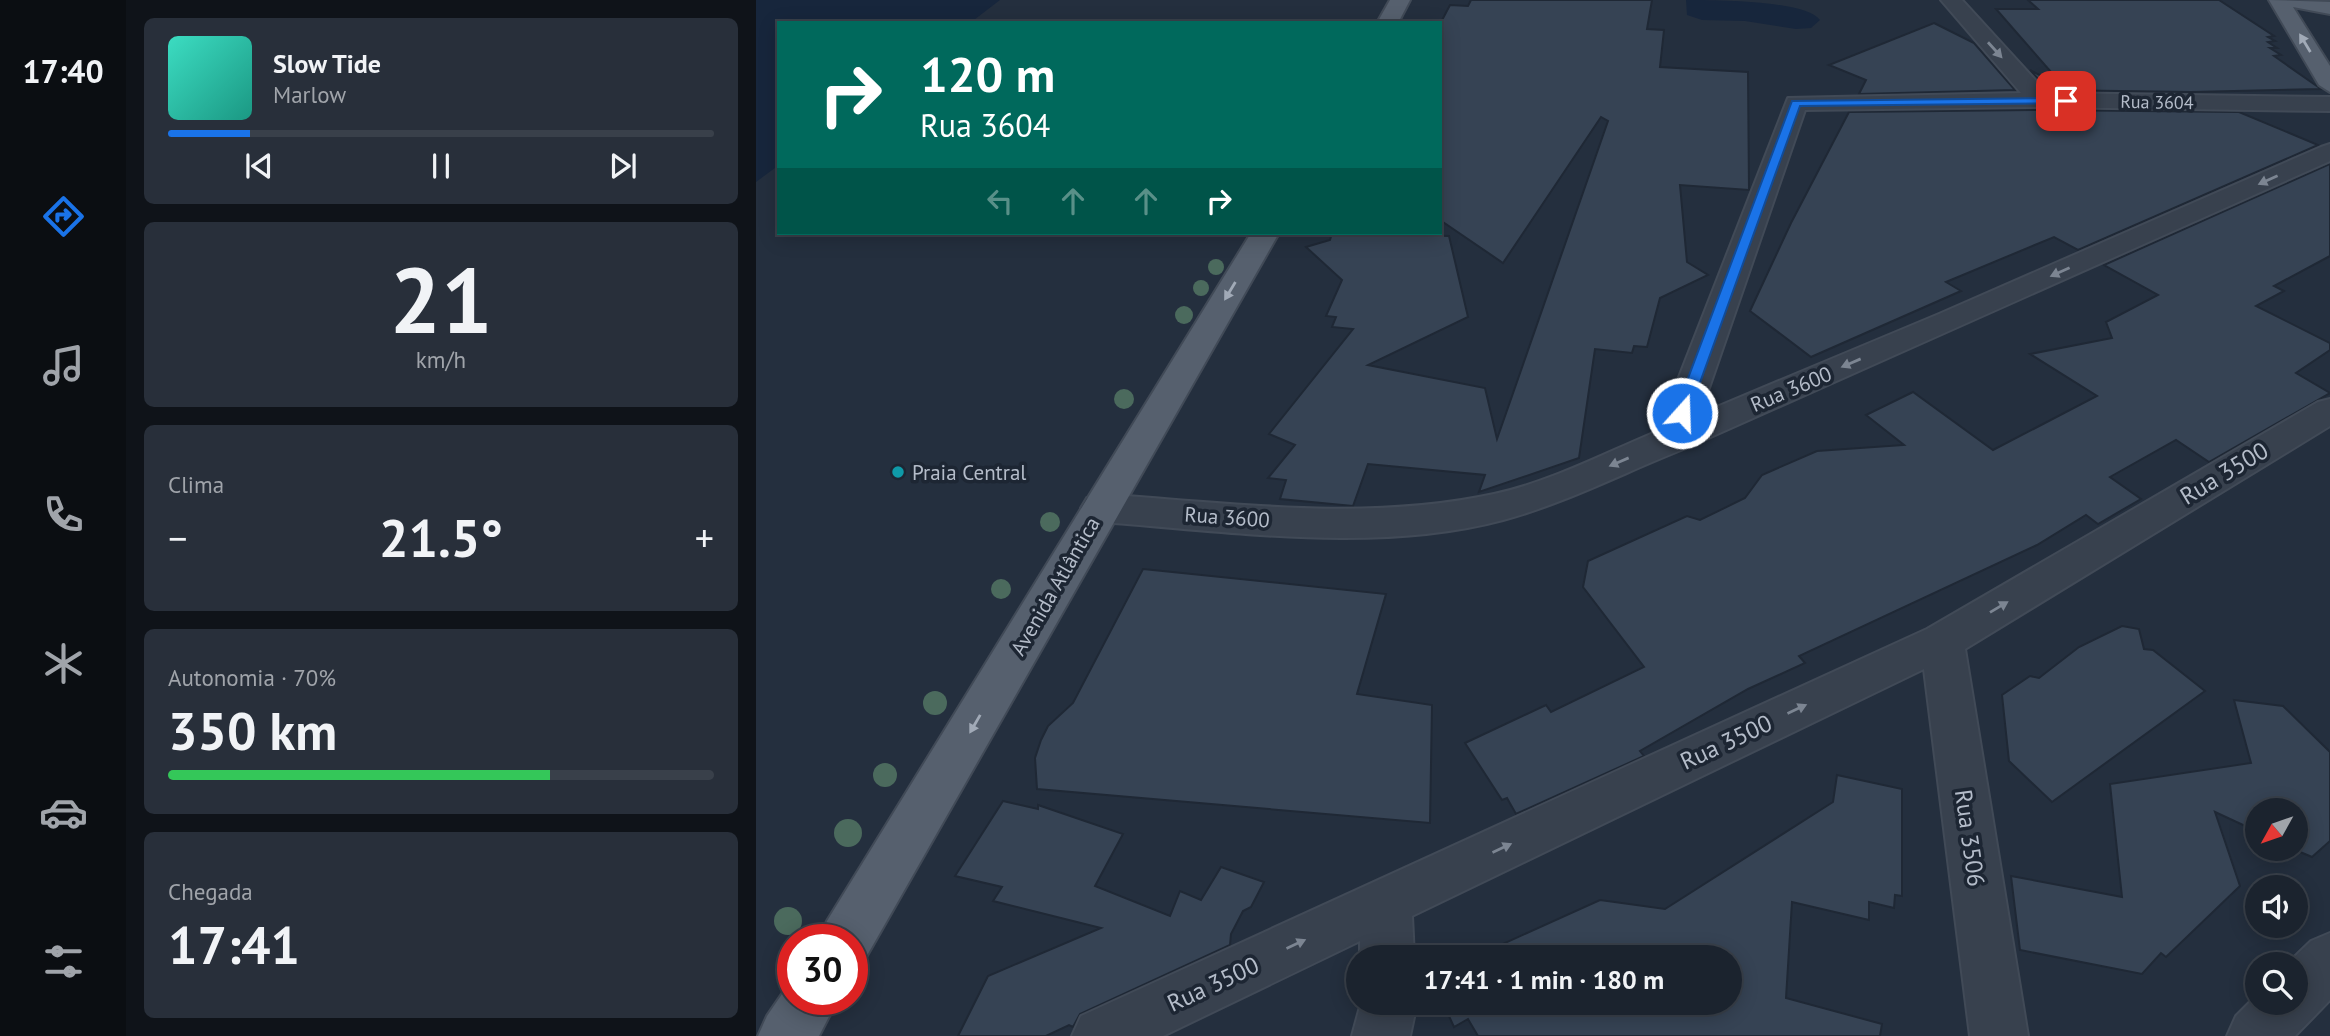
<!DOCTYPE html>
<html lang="pt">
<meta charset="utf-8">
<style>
body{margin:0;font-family:"PT Sans",sans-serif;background:#282f3a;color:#f1f3f6;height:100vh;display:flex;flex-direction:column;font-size:26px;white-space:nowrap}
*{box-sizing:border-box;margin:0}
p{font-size:23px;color:#a0a4aa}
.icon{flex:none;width:38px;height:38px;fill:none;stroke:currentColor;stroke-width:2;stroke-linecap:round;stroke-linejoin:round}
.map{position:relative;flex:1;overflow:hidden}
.sheet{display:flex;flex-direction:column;gap:18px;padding:18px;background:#0f1319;width:630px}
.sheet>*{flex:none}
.hud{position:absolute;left:21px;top:21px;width:665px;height:214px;border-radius:0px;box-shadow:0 4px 18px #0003,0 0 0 2px #39404a;background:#00695c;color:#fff;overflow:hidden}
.needle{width:46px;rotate:230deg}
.controls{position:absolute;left:1489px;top:798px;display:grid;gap:14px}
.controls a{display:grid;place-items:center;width:63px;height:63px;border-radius:50%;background:#1b232e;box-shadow:0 4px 18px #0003,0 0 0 2px #39404a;font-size:35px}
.speed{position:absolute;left:21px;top:924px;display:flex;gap:14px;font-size:35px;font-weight:700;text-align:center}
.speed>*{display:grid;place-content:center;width:91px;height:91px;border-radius:50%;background:#1b232e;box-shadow:0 4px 18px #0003,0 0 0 2px #39404a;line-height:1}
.speed .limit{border:10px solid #d22;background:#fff;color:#111}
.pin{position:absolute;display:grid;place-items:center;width:60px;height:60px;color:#fff;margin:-30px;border-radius:14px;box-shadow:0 4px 10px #0006}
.me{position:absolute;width:77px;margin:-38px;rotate:20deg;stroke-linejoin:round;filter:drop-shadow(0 0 5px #0008)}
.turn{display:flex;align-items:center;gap:24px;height:147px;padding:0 28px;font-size:32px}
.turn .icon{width:91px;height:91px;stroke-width:2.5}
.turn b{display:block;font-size:49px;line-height:60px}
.lanes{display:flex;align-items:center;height:66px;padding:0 28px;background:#0003;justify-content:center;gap:35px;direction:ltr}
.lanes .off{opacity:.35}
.big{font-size:52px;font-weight:800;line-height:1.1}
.sheet .card{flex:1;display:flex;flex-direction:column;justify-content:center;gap:10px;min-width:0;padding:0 24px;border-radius:10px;background:#282f3a}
.sheet .dial{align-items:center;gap:0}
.dial b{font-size:91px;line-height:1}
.song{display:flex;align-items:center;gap:21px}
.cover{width:84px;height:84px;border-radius:10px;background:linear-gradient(135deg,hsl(170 70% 55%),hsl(170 70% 35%))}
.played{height:7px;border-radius:4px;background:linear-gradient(90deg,#1a73e8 15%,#39404a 15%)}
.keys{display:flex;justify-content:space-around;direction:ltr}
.heat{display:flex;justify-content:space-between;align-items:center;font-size:38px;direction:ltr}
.charge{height:10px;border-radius:5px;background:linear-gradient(90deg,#34c759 70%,#39404a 0)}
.trip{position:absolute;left:590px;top:945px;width:396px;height:70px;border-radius:35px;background:#1b232e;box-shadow:0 4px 18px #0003,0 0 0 2px #39404a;font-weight:800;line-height:70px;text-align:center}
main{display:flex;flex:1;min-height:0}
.dock{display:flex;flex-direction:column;width:126px;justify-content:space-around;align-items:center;background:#0b0e12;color:#a0a4aa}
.dock .icon{width:49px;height:49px}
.dock .selected{color:#1a73e8}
.dock b{font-size:32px;color:#f1f3f6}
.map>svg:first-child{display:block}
.water{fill:#17263c}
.building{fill:#364354;stroke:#1f2835;stroke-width:2}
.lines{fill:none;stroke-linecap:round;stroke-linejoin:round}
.minor-casing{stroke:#414a57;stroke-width:4}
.major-casing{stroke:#414a57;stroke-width:4}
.minor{fill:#38414e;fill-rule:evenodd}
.major{fill:#56606e;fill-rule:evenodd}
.tree{fill:#4b6a5d}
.oneway{fill:#a1aab7}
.oneway2{fill:#7c8592}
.route{fill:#1a73e8;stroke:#114b97;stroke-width:2}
.culture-dot{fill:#0f9aa8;stroke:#1d2633;stroke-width:2.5}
.labels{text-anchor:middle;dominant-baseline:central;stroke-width:7;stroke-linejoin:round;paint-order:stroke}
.far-street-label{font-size:18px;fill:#b4bcc9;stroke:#1d2633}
.street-label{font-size:21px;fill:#b4bcc9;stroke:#1d2633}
.poi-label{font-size:21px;fill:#b4bcc9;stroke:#1d2633;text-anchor:start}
.near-street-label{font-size:24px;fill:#b4bcc9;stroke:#1d2633}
</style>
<main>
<nav class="dock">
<b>17:40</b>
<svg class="icon selected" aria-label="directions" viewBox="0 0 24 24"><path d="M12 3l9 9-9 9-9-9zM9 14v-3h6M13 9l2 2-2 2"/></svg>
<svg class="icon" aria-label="music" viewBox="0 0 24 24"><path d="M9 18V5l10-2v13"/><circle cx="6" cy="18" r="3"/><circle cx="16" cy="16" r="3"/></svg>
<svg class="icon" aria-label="phone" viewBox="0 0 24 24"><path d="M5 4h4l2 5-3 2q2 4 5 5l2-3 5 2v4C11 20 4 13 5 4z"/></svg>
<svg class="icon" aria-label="climate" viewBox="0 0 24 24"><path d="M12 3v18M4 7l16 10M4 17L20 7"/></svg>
<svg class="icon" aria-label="car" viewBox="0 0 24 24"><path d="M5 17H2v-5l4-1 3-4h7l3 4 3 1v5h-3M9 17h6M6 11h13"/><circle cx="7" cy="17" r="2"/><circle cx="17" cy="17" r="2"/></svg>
<svg class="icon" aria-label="filters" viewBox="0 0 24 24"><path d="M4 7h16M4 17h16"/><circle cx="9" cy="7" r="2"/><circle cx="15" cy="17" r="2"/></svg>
</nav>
<section class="sheet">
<div class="card">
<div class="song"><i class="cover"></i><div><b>Slow Tide</b><p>Marlow</p></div></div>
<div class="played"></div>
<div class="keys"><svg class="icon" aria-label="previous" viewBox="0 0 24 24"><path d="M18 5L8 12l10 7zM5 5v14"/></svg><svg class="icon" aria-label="pause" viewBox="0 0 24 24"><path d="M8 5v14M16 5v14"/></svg><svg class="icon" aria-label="next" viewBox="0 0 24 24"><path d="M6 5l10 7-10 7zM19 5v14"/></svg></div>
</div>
<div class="card dial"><b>21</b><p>km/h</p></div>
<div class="card"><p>Clima</p>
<div class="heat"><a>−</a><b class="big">21.5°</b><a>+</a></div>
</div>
<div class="card"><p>Autonomia · 70%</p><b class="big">350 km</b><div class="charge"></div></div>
<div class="card"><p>Chegada</p><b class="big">17:41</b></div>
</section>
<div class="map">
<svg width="1574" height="1036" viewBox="0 0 1574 1036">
<rect width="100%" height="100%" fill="#242f3e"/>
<g class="water">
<polygon points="0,0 244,0 214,23 23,23 23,165 0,182"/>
<path d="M930,0c28,0 119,0 134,20l-9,8 -15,1 -51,-8 -43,-1 -15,-5z"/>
</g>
<g class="building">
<polygon points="715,0 896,0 891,29 908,30 904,67 992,72 993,190 924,185 931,262 952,275 904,298 891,347 878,346 876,353 839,349 823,458 723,492 729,475 612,464 597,506 524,499 530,480 512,478 539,445 513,434 597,329 576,327 580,317 570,316 586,280 550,247 574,240 576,233 693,236 712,317 612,365 729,388 741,439 852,121 845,117 747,263 684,220 684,24 694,5 712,6"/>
<polygon points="1272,0 1463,0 1518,36 1512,37 1519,41 1512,42 1521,48 1514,48 1525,55 1518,56 1565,89 1435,92 1292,90 1274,70 1309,88 1240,9 1282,9"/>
<polygon points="1178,23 1218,43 1259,90 1103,94 1110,80 1073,65"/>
<polygon points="1284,110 1483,112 1562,145 1322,250 1298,237 1190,282 1205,291 1055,357 994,311 1035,223 1093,112"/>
<polygon points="1574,164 1574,256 1518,286 1528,291 1500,306 1574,343 1574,350 1540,373 1574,393 1453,462 1420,440 1354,477 1385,499 1342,524 1330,515 1281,545 1043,656 1049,663 992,689 884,751 888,756 760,814 751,798 746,800 709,743 790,705 795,712 888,667 827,587 832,561 931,516 944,520 989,498 1006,475 1061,451 1148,445 1110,415 1157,392 1237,450 1341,396 1274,354 1356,338 1350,322 1402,295 1348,265"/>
<polygon points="387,569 630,594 601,694 676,705 674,823 281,789 279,758 285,740 292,726 317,703"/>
<polygon points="1366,626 1383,629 1388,649 1397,650 1449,691 1296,802 1253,761 1246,695 1274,676 1283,678 1323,647"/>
<polygon points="1478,700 1527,706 1574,752 1574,841 1556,857 1537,849 1540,849 1540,810 1502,810 1502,832 1459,812 1484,886 1410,957 1405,953 1386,974 1264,950 1255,876 1366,897 1354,784 1495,763"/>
<polygon points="1081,775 1146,789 1146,896 1139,895 1138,908 1113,902 1113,920 1036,902 1030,998 1126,1024 1124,1036 722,1036 712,1019 698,1027 687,1003 973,1003 973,957 718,957 844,900 909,909 1077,802"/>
<polygon points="247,801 282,809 282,805 367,834 339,886 414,916 424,891 445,900 465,867 508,882 495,907 487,911 475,934 474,945 324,1014 317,1027 313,1025 290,1036 202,1036 232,976 345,928 237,901 246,887 199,876"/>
</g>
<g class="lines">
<g class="minor-casing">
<g id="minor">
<path d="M1185,0h21l85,93 283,4v14l-290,-4 -235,3 -105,304 239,-100 382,-167 9,-3v17l-644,287c-61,24 -120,55 -183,72 -127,34 -274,11 -403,2l-13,-4 -6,-10 6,-10 13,-4c130,9 265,28 394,0 56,-12 111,-41 164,-63l130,-333 233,-5z"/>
<polygon points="1574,399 1574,426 1209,649 1272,1036 1214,1036 1168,669 656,916 658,957 604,957 604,941 407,1036 316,1036 325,1016 1171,629 1562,402"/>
<polygon points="1574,933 1574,1000 1539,1036 1471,1036 1480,1016 1502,994 1502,1003 1540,1003 1540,964 1531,964 1555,941"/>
<polygon points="605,1003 661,1003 654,1036 596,1036"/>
</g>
</g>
<g class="major-casing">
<g id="major">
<polygon points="634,0 654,0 642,23 621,23"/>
<polygon points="1513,0 1574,2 1574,14 1537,7 1574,66 1574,92 1563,85"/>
<polygon points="495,233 523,233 109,959 96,964 96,940 63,940 71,921"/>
<polygon points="37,978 37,999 82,999 63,1036 2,1036 11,1016"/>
</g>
</g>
<use href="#minor" class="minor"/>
<use href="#major" class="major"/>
</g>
<g class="tree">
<circle cx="460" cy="267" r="8"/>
<circle cx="445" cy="288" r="8"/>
<circle cx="428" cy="315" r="9"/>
<circle cx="368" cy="399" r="10"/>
<circle cx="294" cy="522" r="10"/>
<circle cx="245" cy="589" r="10"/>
<circle cx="179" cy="703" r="12"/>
<circle cx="129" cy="775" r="12"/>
<circle cx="92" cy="833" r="14"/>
<circle cx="32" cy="921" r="14"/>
</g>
<defs><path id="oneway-solid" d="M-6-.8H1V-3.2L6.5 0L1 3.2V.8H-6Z" transform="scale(1.75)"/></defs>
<g class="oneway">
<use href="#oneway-solid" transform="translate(1549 43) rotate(-121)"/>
<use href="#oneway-solid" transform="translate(474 291) rotate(121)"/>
<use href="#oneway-solid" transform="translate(219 724) rotate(120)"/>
</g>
<g class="oneway2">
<use href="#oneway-solid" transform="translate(1239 50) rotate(48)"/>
<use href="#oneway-solid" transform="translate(1512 180) rotate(156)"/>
<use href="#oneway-solid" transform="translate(1304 272) rotate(156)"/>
<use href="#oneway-solid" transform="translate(1095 363) rotate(157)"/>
<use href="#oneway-solid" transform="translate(863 462) rotate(157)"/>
<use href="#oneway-solid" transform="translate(1243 607) rotate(-31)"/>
<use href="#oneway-solid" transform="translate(1041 709) rotate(-25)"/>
<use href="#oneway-solid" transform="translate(746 848) rotate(-25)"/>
<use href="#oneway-solid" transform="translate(540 944) rotate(-25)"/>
</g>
<polygon class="route" points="1310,98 1314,103 1044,106 933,413 926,418 921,417 919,413 1036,101"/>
<circle class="culture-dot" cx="142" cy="472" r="7"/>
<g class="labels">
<g class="far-street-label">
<text transform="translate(1401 102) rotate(1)">Rua 3604</text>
</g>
<g class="street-label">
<text transform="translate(1035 389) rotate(-23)">Rua 3600</text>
<text transform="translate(471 517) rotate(4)">Rua 3600</text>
<text transform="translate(299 586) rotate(-60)">Avenida Atlântica</text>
</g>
<g class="poi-label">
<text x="156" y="472">Praia Central</text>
</g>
<g class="near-street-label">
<text transform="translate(1468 473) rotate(-31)">Rua 3500</text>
<text transform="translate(970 742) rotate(-25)">Rua 3500</text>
<text transform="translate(1214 838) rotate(82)">Rua 3506</text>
<text transform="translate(457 984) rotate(-25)">Rua 3500</text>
</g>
</g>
</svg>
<div class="controls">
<a><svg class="needle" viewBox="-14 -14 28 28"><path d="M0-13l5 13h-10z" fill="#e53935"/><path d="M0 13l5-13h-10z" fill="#a0a4aa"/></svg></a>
<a><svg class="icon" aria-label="sound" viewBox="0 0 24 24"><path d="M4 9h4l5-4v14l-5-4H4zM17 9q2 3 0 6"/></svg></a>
<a><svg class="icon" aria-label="search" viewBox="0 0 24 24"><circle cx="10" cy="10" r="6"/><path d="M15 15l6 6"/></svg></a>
</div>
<div class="speed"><div class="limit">30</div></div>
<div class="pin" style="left:1310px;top:101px;background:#d93025"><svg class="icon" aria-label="arrive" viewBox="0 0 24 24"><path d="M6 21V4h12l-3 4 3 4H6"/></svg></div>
<svg class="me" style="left:926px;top:413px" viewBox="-20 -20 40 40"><circle r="17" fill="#1a73e8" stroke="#fff" stroke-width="3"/><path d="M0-11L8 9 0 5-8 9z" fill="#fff"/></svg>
<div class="trip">17:41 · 1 min · 180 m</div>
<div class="hud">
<div class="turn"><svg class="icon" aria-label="right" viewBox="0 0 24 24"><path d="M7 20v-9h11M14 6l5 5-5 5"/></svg><div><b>120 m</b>Rua 3604</div></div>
<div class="lanes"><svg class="icon off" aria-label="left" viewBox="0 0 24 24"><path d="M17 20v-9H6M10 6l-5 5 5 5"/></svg><svg class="icon off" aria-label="ahead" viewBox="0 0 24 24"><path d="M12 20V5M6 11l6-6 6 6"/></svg><svg class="icon off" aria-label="ahead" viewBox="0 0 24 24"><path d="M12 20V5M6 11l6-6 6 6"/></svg><svg class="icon" aria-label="right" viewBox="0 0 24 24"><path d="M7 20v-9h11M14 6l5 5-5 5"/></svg></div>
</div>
</div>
</main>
